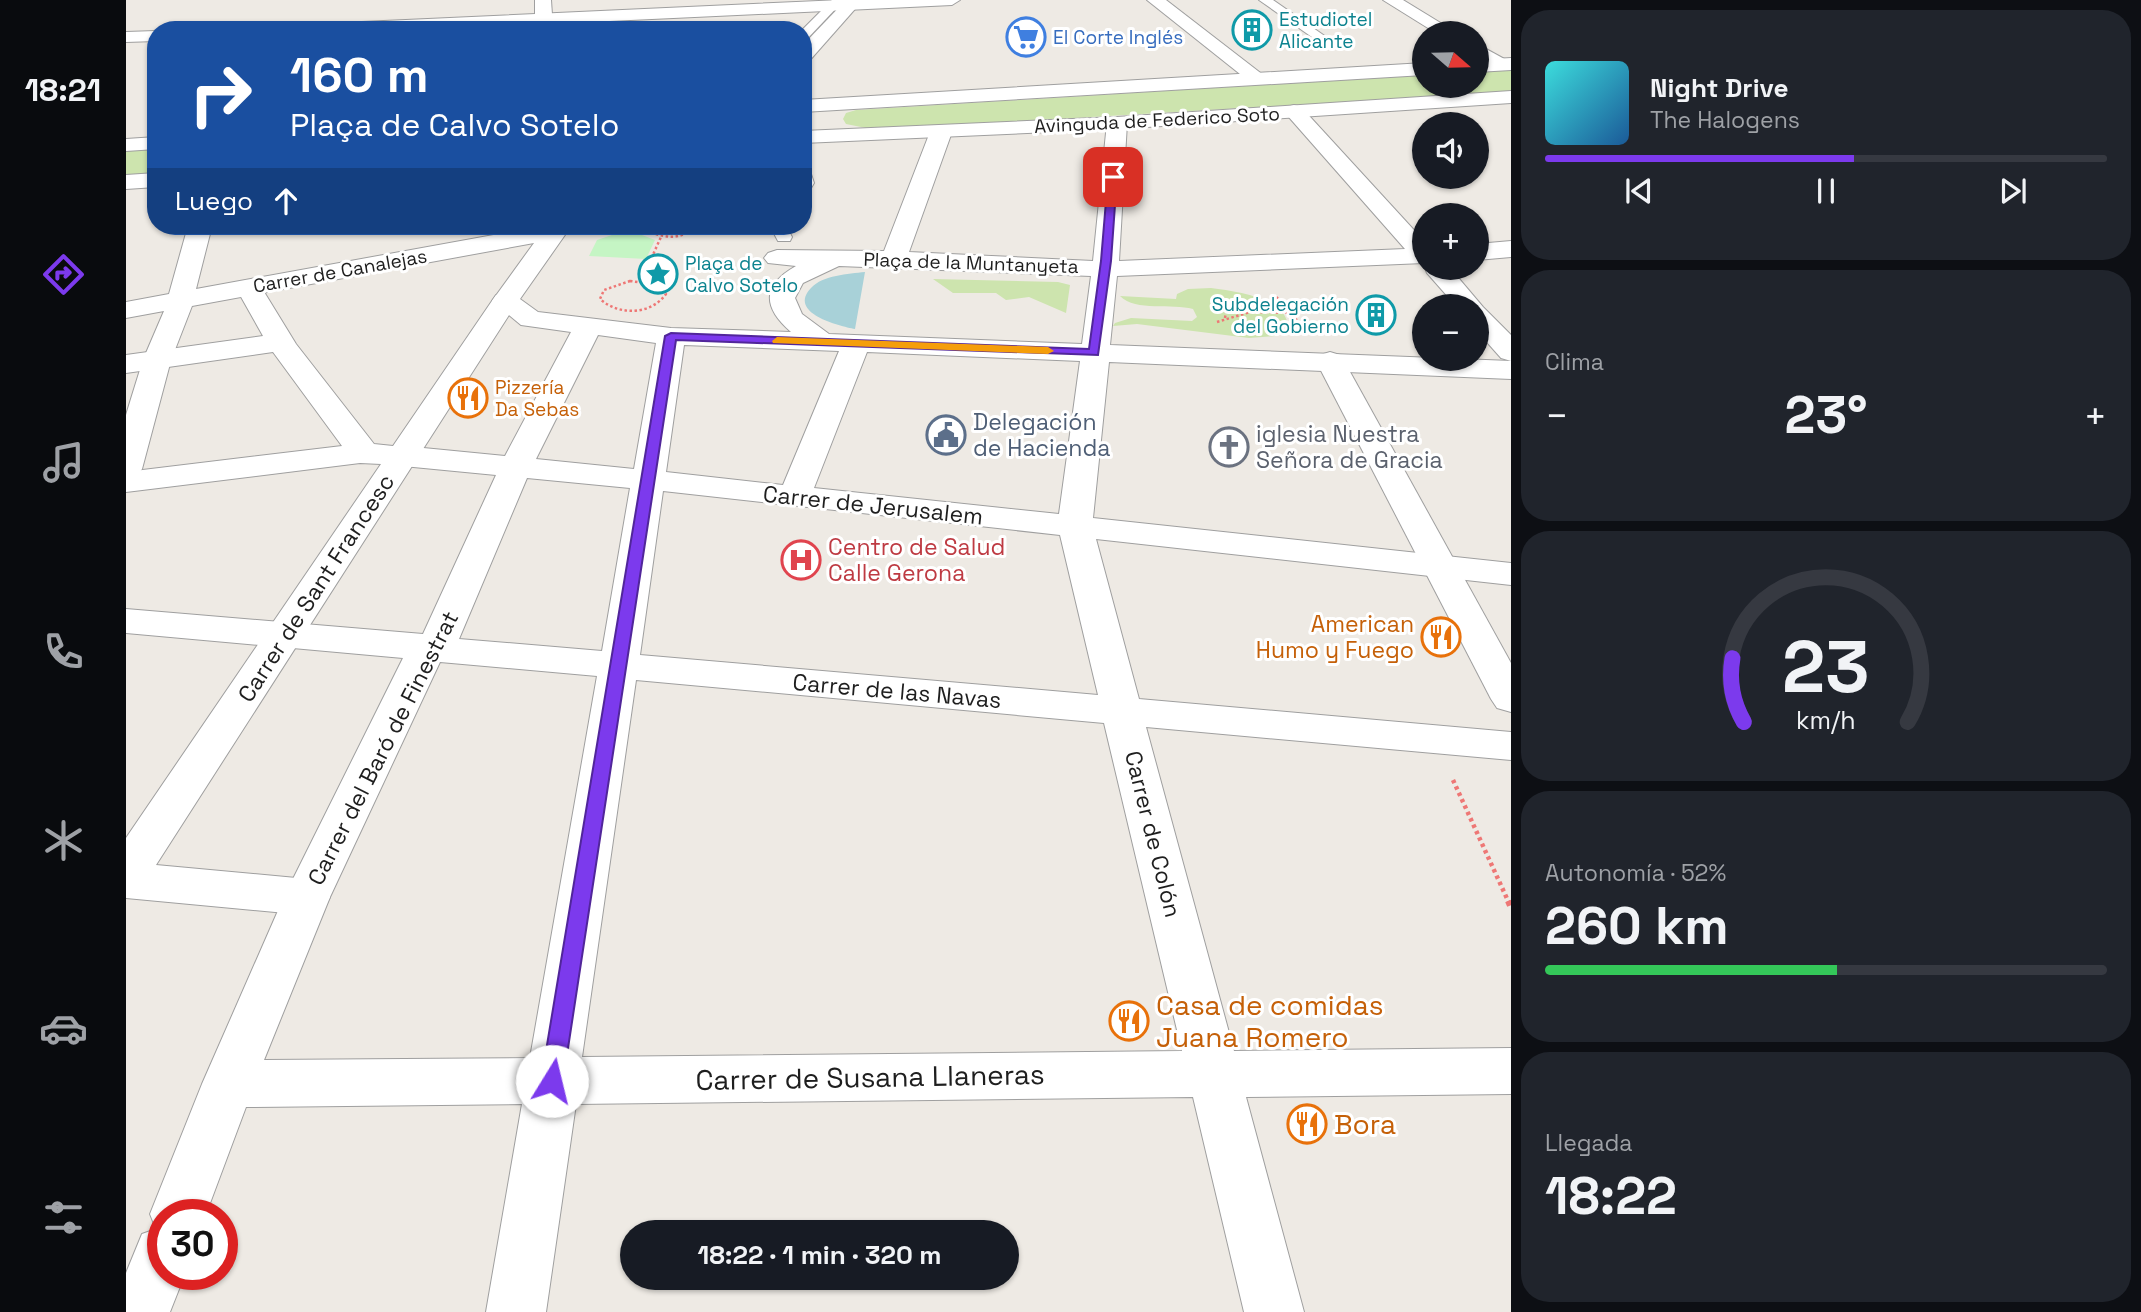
<!DOCTYPE html>
<html lang="es">
<meta charset="utf-8">
<style>
body{margin:0;font-family:"Space Grotesk",sans-serif;background:#20242c;color:#f1f3f6;height:100vh;display:flex;flex-direction:column;font-size:26px;white-space:nowrap}
*{box-sizing:border-box;margin:0}
p{font-size:23px;color:#9ea1a6}
.icon{flex:none;width:38px;height:38px;fill:none;stroke:currentColor;stroke-width:2;stroke-linecap:round;stroke-linejoin:round}
.map{position:relative;flex:1;overflow:hidden}
.side{display:flex;flex-direction:column;gap:10px;padding:10px;background:#0d0f14;width:630px}
.side>*{flex:none}
.hud{position:absolute;left:21px;top:21px;width:665px;height:214px;border-radius:28px;box-shadow:0 2px 5px #0004;background:#1a4fa0;color:#fff;overflow:hidden}
.needle{width:46px;rotate:110deg}
.fabs{position:absolute;left:1286px;top:21px;display:grid;gap:14px}
.fabs a{display:grid;place-items:center;width:77px;height:77px;border-radius:50%;background:#171b24;box-shadow:0 2px 5px #0004;font-size:35px}
.speed{position:absolute;left:21px;top:1199px;display:flex;gap:14px;font-size:35px;font-weight:700;text-align:center}
.speed>*{display:grid;place-content:center;width:91px;height:91px;border-radius:50%;background:#171b24;box-shadow:0 2px 5px #0004;line-height:1}
.speed .limit{border:10px solid #d22;background:#fff;color:#111}
.pin{position:absolute;display:grid;place-items:center;width:60px;height:60px;color:#fff;margin:-30px;border-radius:14px;box-shadow:0 4px 10px #0006}
.me{position:absolute;width:77px;margin:-38px;rotate:9deg;stroke-linejoin:round;filter:drop-shadow(0 0 5px #0008)}
.turn{display:flex;align-items:center;gap:24px;height:147px;padding:0 28px;font-size:32px}
.turn .icon{width:91px;height:91px;stroke-width:2.5}
.turn b{display:block;font-size:49px;line-height:60px}
.then{display:flex;align-items:center;height:66px;padding:0 28px;background:#0003;gap:14px;font-size:26px}
.big{font-size:52px;font-weight:700;line-height:1.1}
.side .tile{flex:1;display:flex;flex-direction:column;justify-content:center;gap:10px;min-width:0;padding:0 24px;border-radius:28px;background:#20242c}
.side .dial{align-items:center;gap:0}
.dial svg{height:182px;overflow:visible;fill:none;stroke:#363941;stroke-width:7;stroke-linecap:round;text-anchor:middle}
.dial text{fill:#f1f3f6;stroke:none}
.song{display:flex;align-items:center;gap:21px}
.cover{width:84px;height:84px;border-radius:10px;background:linear-gradient(135deg,hsl(180 70% 55%),hsl(210 70% 35%))}
.played{height:7px;border-radius:4px;background:linear-gradient(90deg,#7c3aed 55%,#363941 55%)}
.keys{display:flex;justify-content:space-around;direction:ltr}
.heat{display:flex;justify-content:space-between;align-items:center;font-size:38px;direction:ltr}
.charge{height:10px;border-radius:5px;background:linear-gradient(90deg,#34c759 52%,#363941 0)}
.trip{position:absolute;left:494px;top:1220px;width:399px;height:70px;border-radius:35px;background:#171b24;box-shadow:0 2px 5px #0004;font-weight:700;line-height:70px;text-align:center}
main{display:flex;flex:1;min-height:0}
.tab-bar{display:flex;flex-direction:column;width:126px;justify-content:space-around;align-items:center;background:#090b0e;color:#9ea1a6}
.tab-bar .icon{width:49px;height:49px}
.tab-bar .current{color:#7c3aed}
.tab-bar b{font-size:32px;color:#f1f3f6}
.map>svg:first-child{display:block}
.grass{fill:#cde4ae}
.park{fill:#c5f5c4}
.water{fill:#a8d1d8}
.lines{fill:none;stroke-linecap:round;stroke-linejoin:round}
.service-casing{stroke:#9f9f9f;stroke-width:2}
.pedestrian-casing{stroke:#9f9f9f;stroke-width:2}
.minor-casing{stroke:#9f9f9f;stroke-width:2}
.tertiary-casing{stroke:#9f9f9f;stroke-width:2}
.path-far2{stroke:#ee7775;stroke-width:2.5;stroke-dasharray:2.5 2.5;stroke-linecap:butt}
.path-far1{stroke:#ee7775;stroke-width:4.5;stroke-dasharray:3.5 3.5;stroke-linecap:butt}
.path{stroke:#ee7775;stroke-width:6;stroke-dasharray:5 5;stroke-linecap:butt}
.service{fill:#fff;fill-rule:evenodd}
.pedestrian{fill:#fff;fill-rule:evenodd}
.minor{fill:#fff;fill-rule:evenodd}
.tertiary{fill:#fff;fill-rule:evenodd}
.route{fill:#7c3aed;stroke:#51269a;stroke-width:2}
.slow{fill:#f59e0b}
.labels{text-anchor:middle;dominant-baseline:central;stroke-width:6;stroke-linejoin:round;paint-order:stroke}
.far-culture-label{font-size:19px;fill:#0d838f;stroke:#fff;text-anchor:start}
.far-shop-label{font-size:19px;fill:#366cbe;stroke:#fff;text-anchor:start}
.far-street-label{font-size:19px;fill:#1e1e1e;stroke:#fff}
.far-food-label{font-size:19px;fill:#c56008;stroke:#fff;text-anchor:start}
.service-label{font-size:23px;fill:#4e5e75;stroke:#fff;text-anchor:start}
.worship-label{font-size:23px;fill:#5b616d;stroke:#fff;text-anchor:start}
.street-label{font-size:23px;fill:#1e1e1e;stroke:#fff}
.health-label{font-size:23px;fill:#be3a42;stroke:#fff;text-anchor:start}
.food-label{font-size:23px;fill:#c56008;stroke:#fff;text-anchor:end}
.near-food-label{font-size:28px;fill:#c56008;stroke:#fff;text-anchor:start}
.near-street-label{font-size:28px;fill:#1e1e1e;stroke:#fff}
</style>
<main>
<nav class="tab-bar">
<b>18:21</b>
<svg class="icon current" aria-label="directions" viewBox="0 0 24 24"><path d="M12 3l9 9-9 9-9-9zM9 14v-3h6M13 9l2 2-2 2"/></svg>
<svg class="icon" aria-label="music" viewBox="0 0 24 24"><path d="M9 18V5l10-2v13"/><circle cx="6" cy="18" r="3"/><circle cx="16" cy="16" r="3"/></svg>
<svg class="icon" aria-label="phone" viewBox="0 0 24 24"><path d="M5 4h4l2 5-3 2q2 4 5 5l2-3 5 2v4C11 20 4 13 5 4z"/></svg>
<svg class="icon" aria-label="climate" viewBox="0 0 24 24"><path d="M12 3v18M4 7l16 10M4 17L20 7"/></svg>
<svg class="icon" aria-label="car" viewBox="0 0 24 24"><path d="M5 17H2v-5l4-1 3-4h7l3 4 3 1v5h-3M9 17h6M6 11h13"/><circle cx="7" cy="17" r="2"/><circle cx="17" cy="17" r="2"/></svg>
<svg class="icon" aria-label="filters" viewBox="0 0 24 24"><path d="M4 7h16M4 17h16"/><circle cx="9" cy="7" r="2"/><circle cx="15" cy="17" r="2"/></svg>
</nav>
<div class="map">
<svg width="1385" height="1312" viewBox="0 0 1385 1312">
<rect width="100%" height="100%" fill="#eeeae4"/>
<g class="grass">
<polygon points="1385,70 1385,92 750,130 720,124 717,119 720,113 730,110 1298,75 1298,86 1351,86 1351,72"/>
<polygon points="30,149 30,174 0,176 0,151"/>
<polygon points="807,279 932,282 944,285 940,313 903,297 880,300 870,293 827,293"/>
<path d="M1085,288c22,3 54,7 71,24 3,3 6,11 8,15l-15,9 -26,2 -112,-14 -24,2 2,-3 16,-5 61,3 5,-4 -4,-8c-21,-6 -57,3 -73,-13l56,3 1,-5 11,-5z"/>
</g>
<polygon class="park" points="492,233 516,235 529,240 520,259 463,256 471,240"/>
<path class="water" d="M739,272l-10,57c-16,-3 -68,-16 -44,-41 12,-13 37,-14 54,-16z"/>
<g class="lines">
<g class="service-casing">
<g id="service">
<polygon points="706,0 718,0 681,39 677,40 676,30"/>
<polygon points="1133,0 1147,0 1203,39 1197,43 1193,42"/>
<polygon points="644,226 660,226 666,237 664,241 652,241"/>
</g>
</g>
<g class="pedestrian-casing">
<g id="pedestrian">
<polygon points="123,280 132,282 170,344 248,444 267,446 370,295 379,293 388,295 392,301 30,865 181,879 197,884 204,897 197,910 181,915 0,898 0,838 255,464 234,463 0,492 0,472 216,446 147,352 0,373 0,355 137,336 110,288 114,282"/>
<polygon points="1204,352 1214,355 1218,361 1385,663 1385,712 1371,708 1365,699 1190,361 1194,355"/>
</g>
</g>
<g class="minor-casing">
<g id="minor">
<polygon points="715,0 834,0 826,5 291,30 161,30 170,25"/>
<polygon points="1021,0 1040,0 1141,78 1131,84 1124,82"/>
<polygon points="1257,0 1277,0 1331,33 1310,33"/>
<polygon points="30,31 30,41 0,42 0,32"/>
<polygon points="1351,44 1382,61 1384,65 1382,69 1368,69 1351,58"/>
<path d="M1168,105l7,2 123,134v22l-307,13 -7,69 401,16v18l-402,-17 -16,156 418,45v22l-415,-46 43,160 372,33v28l-365,-33 88,324 277,-3v46l-265,3 58,215h-60l-51,-215 -617,7 -30,208h-60l36,-208 -276,3 -40,107h-43v60h22l-15,38h-44v-39l16,-39 14,-5 -6,-15 52,-130 82,-187 119,-239 -277,-25v-24l297,25 73,-159 -93,-9 -11,-3 -5,-7 5,-7 11,-3 102,10 66,-124 -50,-7 -29,-24 42,-58 -342,63 -21,54 -29,109 -5,7 -11,3v-64l17,-55 21,-49 -38,7v-16l43,-8 19,-68h24l-16,63 347,-63h24v6l-47,67 18,13 133,16 120,4c-29,-25 -29,-47 5,-66l-28,-3 -4,-5 4,-5 9,-3 107,1 46,-119 4,-4h14l4,4 -43,120 184,9 14,-138 3,-4h14l3,4 -8,138 286,-12 -118,-134 -3,-4 3,-4zM713,266l252,10 -9,68 -253,-10 -27,-20 -7,-16 8,-15zM472,335l58,8 -22,126 -98,-10zM558,345l155,6 -56,134 -117,-13zM741,352l213,9 -21,153 -245,-26zM401,478l103,10 -28,163 -143,-12zM537,491l397,44 38,160 -458,-40zM314,662l157,14 -67,382 -266,2 66,-163zM510,680l468,43 78,328 -600,6z"/>
<polygon points="677,172 685,174 688,183 685,188 677,190"/>
<polygon points="1385,241 1385,257 1351,260 1351,244"/>
<polygon points="1298,266 1324,268 1357,307 1385,335 1385,361 1375,358 1351,331 1351,306 1330,306 1301,273"/>
</g>
</g>
<g class="tertiary-casing">
<g id="tertiary">
<polygon points="409,0 425,0 427,30 409,30"/>
<polygon points="720,0 737,0 684,60 677,62 677,45"/>
<polygon points="1385,58 1385,70 1351,72 1351,60"/>
<polygon points="1298,63 1298,75 677,112 677,100"/>
<polygon points="1385,91 1385,103 991,129 677,143 677,131 991,117"/>
<polygon points="30,137 30,149 0,151 0,139"/>
<polygon points="30,173 30,187 0,189 0,175"/>
</g>
</g>
<g class="path-far2">
<polyline points="507,226 526,227"/>
<path d="M527,226v7c14,5 27,6 40,-4l-1,-3"/>
<polyline points="567,229 622,233"/>
<path d="M504,281l29,4 7,9c-15,21 -47,22 -66,5l4,-9z"/>
<polyline points="515,281 535,237"/>
<polyline points="1168,313 1173,328"/>
<polyline points="1099,318 1101,306 1109,299"/>
<polyline points="1091,322 1124,312 1168,313 1148,295"/>
</g>
<polyline class="path-far1" points="1327,780 1383,903"/>
<polyline class="path" points="1382,901 1385,908"/>
<use href="#service" class="service"/>
<use href="#pedestrian" class="pedestrian"/>
<use href="#minor" class="minor"/>
<use href="#tertiary" class="tertiary"/>
</g>
<polygon class="route" points="987,174 991,177 985,261 972,355 550,340 437,1081 434,1087 426,1090 418,1087 415,1081 539,336 545,333 963,349 975,261 982,177"/>
<polygon class="slow" points="651,337 922,347 928,351 922,354 647,343 646,341"/>
<defs>
<g id="building-ring" transform="scale(2.0125)"><circle r="9.5" fill="#fff" stroke="#0f9aa8" stroke-width="1.5"/><path d="M-4-6H4V6H1V3H-1V6H-4ZM-2.5-4.3h1.7v1.8h-1.7ZM.8-4.3h1.7v1.8H.8ZM-2.5-1h1.7V.8h-1.7ZM.8-1h1.7V.8H.8Z" fill="#0f9aa8"/></g>
<g id="supermarket-ring" transform="scale(2.0125)"><circle r="9.5" fill="#fff" stroke="#3f7fe0" stroke-width="1.5"/><path d="M-6-5.5h2.5l.6 2H6L4.5 2H-2.5L-4.4-4H-6ZM-1.5 3.2a1.3 1.3 0 1 0 .1 0ZM3 3.2a1.3 1.3 0 1 0 .1 0Z" fill="#3f7fe0"/></g>
<g id="sight-ring" transform="scale(2.0125)"><circle r="9.5" fill="#fff" stroke="#0f9aa8" stroke-width="1.5"/><path d="M0-6L1.8-2.2L6-1.7L2.9 1.2L3.7 5.4L0 3.3L-3.7 5.4L-2.9 1.2L-6-1.7L-1.8-2.2Z" fill="#0f9aa8"/></g>
<g id="restaurant-ring" transform="scale(2.0125)"><circle r="9.5" fill="#fff" stroke="#e8710a" stroke-width="1.5"/><path d="M-5-6h1v4h1v-4h1v4h1v-4h1v5L-1.5 .5V6h-2V.5L-5-1ZM5-6V6H3V1.5H1.5Q1.5-4 5-6Z" fill="#e8710a"/></g>
<g id="civic-ring" transform="scale(2.0125)"><circle r="9.5" fill="#fff" stroke="#5c6f8a" stroke-width="1.5"/><path d="M-.6-6.5H3V-4.5H.6V-3L4-1V1h2V6H-6V1h2V-1L-.6-3ZM-1.2 2.5V6h2.4V2.5Z" fill="#5c6f8a"/></g>
<g id="church-ring" transform="scale(2.0125)"><circle r="9.5" fill="#fff" stroke="#6b7280" stroke-width="1.5"/><path d="M-1.2-6h2.4v3.5h3.3v2.4h-3.3V6h-2.4V-.1h-3.3v-2.4h3.3Z" fill="#6b7280"/></g>
<g id="hospital-ring" transform="scale(2.0125)"><circle r="9.5" fill="#fff" stroke="#e0444e" stroke-width="1.5"/><path d="M-5-5h3v3.5h4V-5h3V5h-3V1.5h-4V5h-3Z" fill="#e0444e"/></g>
</defs>
<g fill-rule="evenodd">
<use href="#building-ring" x="1126" y="30"/>
<use href="#supermarket-ring" x="900" y="37"/>
<use href="#sight-ring" x="532" y="274"/>
<use href="#building-ring" x="1250" y="315"/>
<use href="#restaurant-ring" x="342" y="398"/>
<use href="#civic-ring" x="820" y="435"/>
<use href="#church-ring" x="1103" y="447"/>
<use href="#hospital-ring" x="675" y="560"/>
<use href="#restaurant-ring" x="1315" y="637"/>
<use href="#restaurant-ring" x="1003" y="1021"/>
<use href="#restaurant-ring" x="1181" y="1124"/>
</g>
<g class="labels">
<g class="far-culture-label">
<text x="1153" y="19">Estudiotel<tspan x="1153" dy="22">Alicante</tspan></text>
<text x="559" y="263">Plaça de<tspan x="559" dy="22">Calvo Sotelo</tspan></text>
<text x="1223" y="304" text-anchor="end">Subdelegación<tspan x="1223" dy="22">del Gobierno</tspan></text>
</g>
<g class="far-shop-label">
<text x="927" y="37">El Corte Inglés</text>
</g>
<g class="far-street-label">
<text transform="translate(1031 120) rotate(-3)">Avinguda de Federico Soto</text>
<text transform="translate(845 263) rotate(2)">Plaça de la Muntanyeta</text>
<text transform="translate(214 271) rotate(-10)">Carrer de Canalejas</text>
</g>
<g class="far-food-label">
<text x="369" y="387">Pizzería<tspan x="369" dy="22">Da Sebas</tspan></text>
</g>
<g class="service-label">
<text x="847" y="422">Delegación<tspan x="847" dy="26">de Hacienda</tspan></text>
</g>
<g class="worship-label">
<text x="1130" y="434">iglesia Nuestra<tspan x="1130" dy="26">Señora de Gracia</tspan></text>
</g>
<g class="street-label">
<text transform="translate(747 505) rotate(6)">Carrer de Jerusalem</text>
<text transform="translate(190 588) rotate(-57)">Carrer de Sant Francesc</text>
<text transform="translate(771 691) rotate(5)">Carrer de las Navas</text>
<text transform="translate(257 748) rotate(-63)">Carrer del Baró de Finestrat</text>
<text transform="translate(1027 834) rotate(76)">Carrer de Colón</text>
</g>
<g class="health-label">
<text x="702" y="547">Centro de Salud<tspan x="702" dy="26">Calle Gerona</tspan></text>
</g>
<g class="food-label">
<text x="1288" y="624">American<tspan x="1288" dy="26">Humo y Fuego</tspan></text>
</g>
<g class="near-food-label">
<text x="1030" y="1005">Casa de comidas<tspan x="1030" dy="32">Juana Romero</tspan></text>
<text x="1208" y="1124">Bora</text>
</g>
<g class="near-street-label">
<text transform="translate(744 1077) rotate(-1)">Carrer de Susana Llaneras</text>
</g>
</g>
</svg>
<div class="fabs">
<a><svg class="needle" viewBox="-14 -14 28 28"><path d="M0-13l5 13h-10z" fill="#e53935"/><path d="M0 13l5-13h-10z" fill="#9ea1a6"/></svg></a>
<a><svg class="icon" aria-label="sound" viewBox="0 0 24 24"><path d="M4 9h4l5-4v14l-5-4H4zM17 9q2 3 0 6"/></svg></a>
<a>+</a>
<a>−</a>
</div>
<div class="speed"><div class="limit">30</div></div>
<div class="pin" style="left:987px;top:177px;background:#d93025"><svg class="icon" aria-label="arrive" viewBox="0 0 24 24"><path d="M6 21V4h12l-3 4 3 4H6"/></svg></div>
<svg class="me" style="left:426px;top:1081px" viewBox="-20 -20 40 40"><circle r="19" fill="#fff"/><path d="M0-13L10 11 0 6-10 11z" fill="#7c3aed"/></svg>
<div class="trip">18:22 · 1 min · 320 m</div>
<div class="hud">
<div class="turn"><svg class="icon" aria-label="right" viewBox="0 0 24 24"><path d="M7 20v-9h11M14 6l5 5-5 5"/></svg><div><b>160 m</b>Plaça de Calvo Sotelo</div></div>
<div class="then">Luego<svg class="icon" aria-label="ahead" viewBox="0 0 24 24"><path d="M12 20V5M6 11l6-6 6 6"/></svg></div>
</div>
</div>
<section class="side">
<div class="tile">
<div class="song"><i class="cover"></i><div><b>Night Drive</b><p>The Halogens</p></div></div>
<div class="played"></div>
<div class="keys"><svg class="icon" aria-label="previous" viewBox="0 0 24 24"><path d="M18 5L8 12l10 7zM5 5v14"/></svg><svg class="icon" aria-label="pause" viewBox="0 0 24 24"><path d="M8 5v14M16 5v14"/></svg><svg class="icon" aria-label="next" viewBox="0 0 24 24"><path d="M6 5l10 7-10 7zM19 5v14"/></svg></div>
</div>
<div class="tile"><p>Clima</p>
<div class="heat"><a>−</a><b class="big">23°</b><a>+</a></div>
</div>
<div class="tile dial"><svg viewBox="0 0 100 80">
<path d="M14 69A42 42 0 1 1 86 69"/>
<path d="M14 69A42 42 0 0 1 9 41" stroke="#7c3aed"/>
<text x="50" y="56" font-size="32" font-weight="700">23</text>
<text x="50" y="72" font-size="11">km/h</text>
</svg></div>
<div class="tile"><p>Autonomía · 52%</p><b class="big">260 km</b><div class="charge"></div></div>
<div class="tile"><p>Llegada</p><b class="big">18:22</b></div>
</section>
</main>
